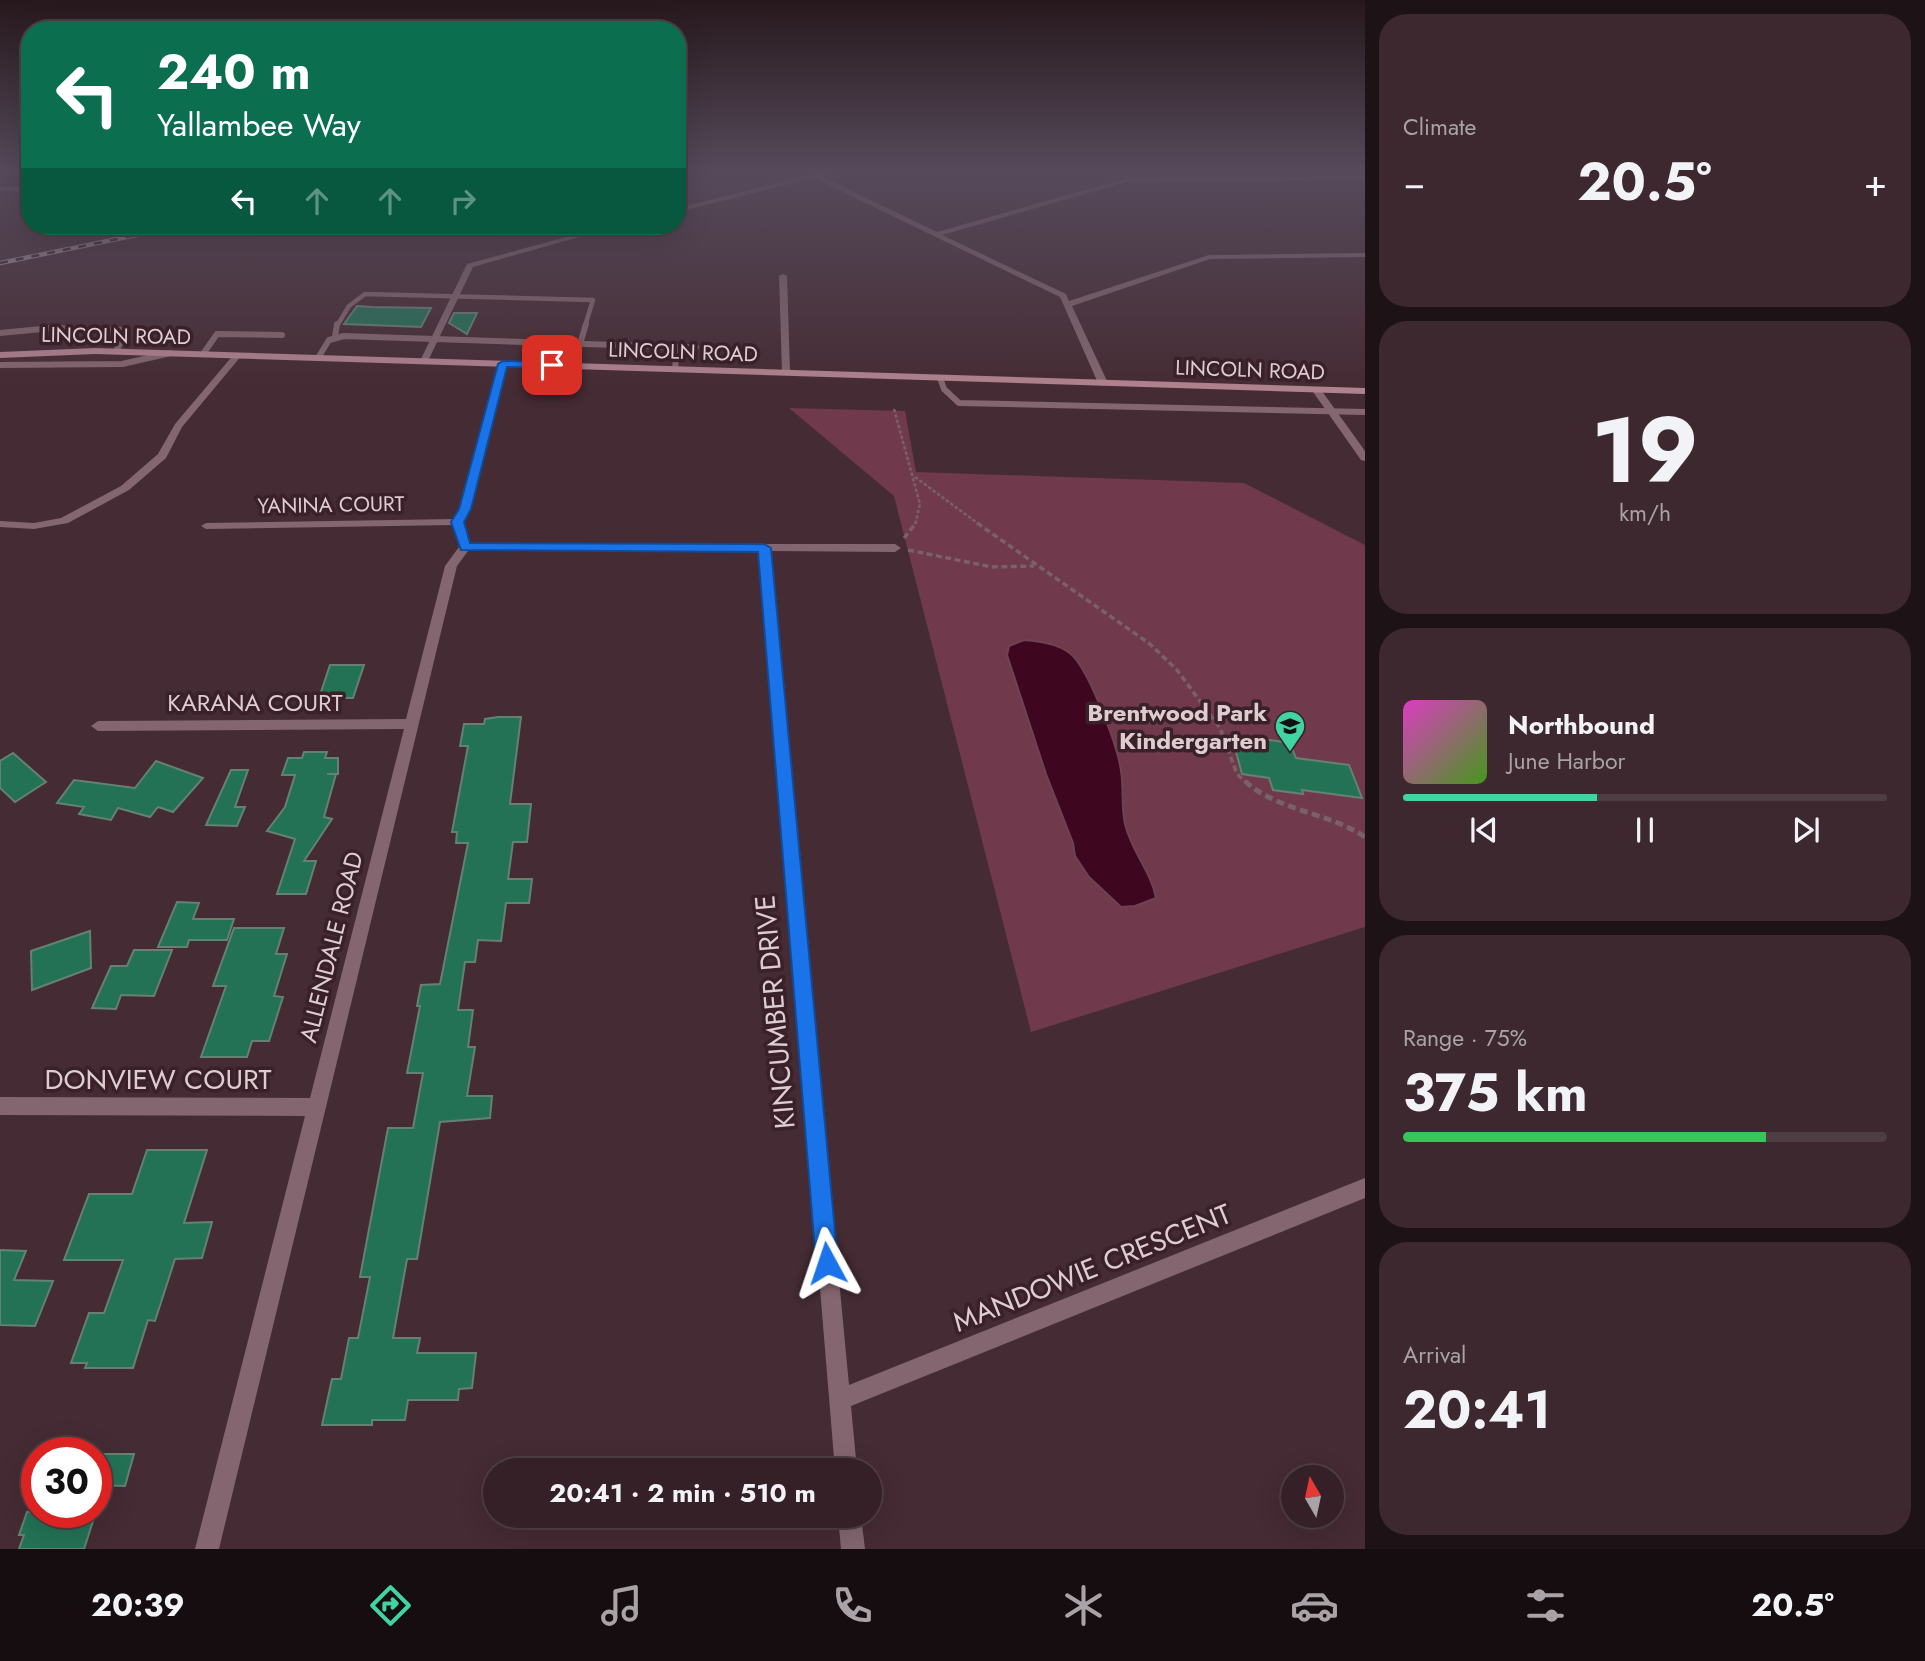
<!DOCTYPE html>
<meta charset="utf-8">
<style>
body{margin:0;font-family:Jost,sans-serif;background:#3c282e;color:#f1f3f6;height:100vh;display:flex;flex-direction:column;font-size:26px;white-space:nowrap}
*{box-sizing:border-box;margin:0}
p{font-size:23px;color:#a9a3a7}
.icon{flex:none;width:38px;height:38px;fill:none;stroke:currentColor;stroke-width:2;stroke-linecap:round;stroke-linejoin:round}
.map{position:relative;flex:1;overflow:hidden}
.side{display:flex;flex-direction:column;gap:14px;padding:14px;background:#1d1215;width:560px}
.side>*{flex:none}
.hud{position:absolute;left:21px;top:21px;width:665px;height:214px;border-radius:28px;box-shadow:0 7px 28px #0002,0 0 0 2px #4e3e43;background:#0b6e4f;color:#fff;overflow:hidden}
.needle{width:46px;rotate:351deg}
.controls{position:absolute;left:1281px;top:1465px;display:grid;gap:14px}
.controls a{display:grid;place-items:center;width:63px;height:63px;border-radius:50%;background:#342026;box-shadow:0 7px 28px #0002,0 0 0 2px #4e3e43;font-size:35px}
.speed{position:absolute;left:21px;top:1437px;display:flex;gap:14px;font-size:35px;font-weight:700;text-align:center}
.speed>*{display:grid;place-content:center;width:91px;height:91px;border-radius:50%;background:#342026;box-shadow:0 7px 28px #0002,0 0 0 2px #4e3e43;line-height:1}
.speed .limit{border:10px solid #d22;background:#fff;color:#111}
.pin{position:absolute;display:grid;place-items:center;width:60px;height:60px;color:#fff;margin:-30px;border-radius:14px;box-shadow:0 4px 10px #0006}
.me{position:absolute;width:77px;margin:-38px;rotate:355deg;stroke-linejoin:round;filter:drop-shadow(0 0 5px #0008)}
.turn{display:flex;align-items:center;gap:24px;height:147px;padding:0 21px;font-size:32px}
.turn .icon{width:91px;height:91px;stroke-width:2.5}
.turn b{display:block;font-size:49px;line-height:60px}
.lanes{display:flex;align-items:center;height:66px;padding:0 21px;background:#0003;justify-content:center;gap:35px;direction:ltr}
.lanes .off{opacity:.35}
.big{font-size:52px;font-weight:700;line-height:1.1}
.side .tile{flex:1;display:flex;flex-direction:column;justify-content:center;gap:10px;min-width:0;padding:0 24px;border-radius:28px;background:#3c282e}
.side .dial{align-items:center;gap:0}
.dial b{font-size:91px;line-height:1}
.song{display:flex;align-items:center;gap:21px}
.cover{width:84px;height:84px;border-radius:10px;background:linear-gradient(135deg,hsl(310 70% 55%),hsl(100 70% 35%))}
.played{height:7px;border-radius:4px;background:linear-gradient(90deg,#3fd4a2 40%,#4e3e43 40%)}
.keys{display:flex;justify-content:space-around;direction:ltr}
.heat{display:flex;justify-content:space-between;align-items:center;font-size:38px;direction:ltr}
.charge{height:10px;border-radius:5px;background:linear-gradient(90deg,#34c759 75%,#4e3e43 0)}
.trip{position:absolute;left:483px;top:1458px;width:399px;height:70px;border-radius:35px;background:#342026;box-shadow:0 7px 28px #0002,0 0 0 2px #4e3e43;font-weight:700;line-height:70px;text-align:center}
.tabs{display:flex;height:112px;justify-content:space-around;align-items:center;background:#150d0f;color:#a9a3a7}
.tabs .icon{width:49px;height:49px}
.tabs .active{color:#3fd4a2}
.tabs b{font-size:32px;color:#f1f3f6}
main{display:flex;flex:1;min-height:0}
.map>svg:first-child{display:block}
.green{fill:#703a4c}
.water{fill:#3f061f;stroke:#6e4254;stroke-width:2}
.building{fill:#237256;stroke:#648174;stroke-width:2}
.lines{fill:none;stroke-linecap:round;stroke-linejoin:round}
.path-far2{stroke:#786168;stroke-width:2.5;stroke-dasharray:3.5 2;stroke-linecap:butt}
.path-far1{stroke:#786168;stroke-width:3.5;stroke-dasharray:6 3.5;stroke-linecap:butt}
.path{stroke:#786168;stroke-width:5;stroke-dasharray:8 4.5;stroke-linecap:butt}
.lane-far1{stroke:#83666f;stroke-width:4.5}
.lane{stroke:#83666f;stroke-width:6}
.street{fill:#83666f;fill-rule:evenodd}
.secondary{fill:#b0828f;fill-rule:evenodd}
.rail-casing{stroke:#a69398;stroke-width:4.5}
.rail{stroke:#3a2129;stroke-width:2.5;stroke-dasharray:8;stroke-linecap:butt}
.route{fill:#1a73e8;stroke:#114b97;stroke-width:2}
.labels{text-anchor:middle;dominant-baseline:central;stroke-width:7;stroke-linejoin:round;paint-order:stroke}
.far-street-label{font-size:21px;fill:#ddcdd1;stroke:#3a2129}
.street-label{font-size:24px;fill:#ddcdd1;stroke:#3a2129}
.poi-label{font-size:24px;font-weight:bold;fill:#ddcdd1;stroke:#3a2129;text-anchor:end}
.near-street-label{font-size:28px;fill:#ddcdd1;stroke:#3a2129}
</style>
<main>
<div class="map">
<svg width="1365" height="1549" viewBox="0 0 1365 1549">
<rect width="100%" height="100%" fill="#452b33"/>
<polygon class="green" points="789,408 905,411 916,472 1244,483 1365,545 1365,927 1031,1032 894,496"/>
<path class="water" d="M1024,640c16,1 39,5 50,17 16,18 44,89 47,114 3,17 0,36 4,53 6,27 26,47 31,74l-21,8 -14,1 -32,-30 -14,-21 -2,-13 -27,-69 -39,-119 2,-9z"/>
<g class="building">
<polygon points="357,306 372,307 431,308 421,327 344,324"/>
<polygon points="454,313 477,313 467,334 449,323"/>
<polygon points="330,665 364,665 353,698 319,698"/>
<polygon points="498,717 521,717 510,804 531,804 527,842 513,842 508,879 532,879 529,903 506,903 501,941 478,940 475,962 465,962 458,1010 473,1010 468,1047 475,1047 467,1096 492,1096 490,1118 440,1122 417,1259 407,1259 393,1338 420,1338 417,1353 476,1353 472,1388 459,1389 458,1400 408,1400 405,1420 372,1420 372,1425 322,1425 332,1379 341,1379 349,1338 358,1338 370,1277 360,1277 388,1128 413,1128 423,1073 407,1073 420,1006 417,1006 421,985 440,984 468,843 456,843 457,832 452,832 468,746 460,746 464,724 484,724 485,719"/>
<polygon points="1249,737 1290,743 1296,758 1349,765 1362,798 1302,790 1303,794 1273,790 1269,778 1242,774 1234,744 1252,747"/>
<polygon points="304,752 327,752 325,758 338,758 338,774 327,774 336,774 324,817 332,819 304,861 316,861 306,894 277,894 295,839 267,831 285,807 295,775 282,775 288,758 302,758"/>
<polygon points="13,753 46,782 15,802 0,788 0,761"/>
<polygon points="156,761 203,778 173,812 158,807 150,817 118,808 111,820 79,814 84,807 57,803 74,780 135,788"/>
<polygon points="231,770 248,770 235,807 245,807 237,826 206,825"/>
<polygon points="177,902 199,903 193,919 234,919 227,940 189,940 187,947 158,947"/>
<polygon points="234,928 284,928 276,954 287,954 274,996 283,997 269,1041 252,1041 247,1057 201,1057 226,986 213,986"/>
<polygon points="90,931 91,968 32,990 31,951"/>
<polygon points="134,950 172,950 154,996 121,995 116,1009 92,1008 111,966 127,966"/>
<polygon points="147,1150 207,1150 184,1223 212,1222 202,1258 175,1259 155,1321 148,1320 133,1368 85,1368 87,1363 71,1363 89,1313 104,1313 123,1260 64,1260 89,1194 132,1194"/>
<polygon points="0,1250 26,1251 14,1280 53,1281 35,1326 0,1325"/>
<polygon points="96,1454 134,1454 125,1486 96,1485"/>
<polygon points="27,1512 96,1512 84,1549 19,1549 24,1535 19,1535"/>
</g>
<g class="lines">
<g class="path-far2">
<polyline points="894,409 920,504 915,525"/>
<polyline points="915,477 980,525"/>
</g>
<g class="path-far1">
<polyline points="977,523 1150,644 1177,670 1220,728 1237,774 1247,783"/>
<polyline points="904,538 916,523"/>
<polyline points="908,550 992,567 1034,566"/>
</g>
<path class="path" d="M1245,781c32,30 83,31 120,56"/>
<polyline class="lane-far1" points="337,326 349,306 365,294 593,300 585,326"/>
<g class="lane">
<polyline points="0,333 52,328 127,330 116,351"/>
<polyline points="335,337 337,324"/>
<polyline points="580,344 586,324"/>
<polyline points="677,347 696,347"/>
<polyline points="203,354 217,334 282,335"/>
<polyline points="318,358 329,340 344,336 677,347 675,369"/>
<polyline points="0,365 122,364 171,353"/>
<polyline points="940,378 944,389 959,403 1365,412"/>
</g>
<g class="street">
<polygon points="822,172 833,172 821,176 937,232 1127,178 1365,176 1365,180 1127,182 942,235 1066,294 1069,301 1209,255 1365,253 1365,257 1210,259 1072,306 1108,383 1103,386 1098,383 1060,297 814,178 677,212 677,208"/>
<rect x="0" y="187" width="30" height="4"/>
<polygon points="607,226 618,226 473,267 428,361 421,363 420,361 467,264"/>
<polygon points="783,274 787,276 790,372 786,375 782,372 779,276"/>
<polygon points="235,353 242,355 182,427 166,458 129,490 68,523 34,529 0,527 0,521 34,523 61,518 121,486 158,454 175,424"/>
<polygon points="503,361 507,364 470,509 463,522 470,544 895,544 901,548 895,552 770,551 849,1385 1365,1178 1365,1198 851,1406 857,1470 835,1470 759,551 468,551 457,566 219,1549 195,1549 305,1116 0,1115 0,1097 310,1098 404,729 98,731 91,726 98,721 406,719 445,566 459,547 454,525 206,529 201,526 206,523 454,519 460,509 499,364"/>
<polygon points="1313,387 1319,387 1365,451 1365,461 1361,460 1311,389"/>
<polygon points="838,1516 861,1516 865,1549 841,1549"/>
</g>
<polygon class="secondary" points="95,348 1365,388 1365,394 95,354 0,358 0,352"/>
<g class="rail-casing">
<polyline id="rail" points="0,263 181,226"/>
</g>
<use href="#rail" class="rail"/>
</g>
<linearGradient id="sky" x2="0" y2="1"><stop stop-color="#26181c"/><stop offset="0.44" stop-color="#564a5b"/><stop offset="1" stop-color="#564a5b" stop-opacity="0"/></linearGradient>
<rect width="1365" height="389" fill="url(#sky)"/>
<polygon class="route" points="503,361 552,362 557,365 552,368 507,367 471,509 464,522 470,543 764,544 771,548 838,1263 835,1271 827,1274 819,1271 816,1263 758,552 461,550 451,522 459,509 498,364"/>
<defs>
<g id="school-pin" transform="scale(1.575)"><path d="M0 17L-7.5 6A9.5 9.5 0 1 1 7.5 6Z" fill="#3fd4a2" stroke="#3a2129"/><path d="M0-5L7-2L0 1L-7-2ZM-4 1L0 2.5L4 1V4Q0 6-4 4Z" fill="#111"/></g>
</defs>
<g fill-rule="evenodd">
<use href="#school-pin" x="1290" y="726"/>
</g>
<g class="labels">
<g class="far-street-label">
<text transform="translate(116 336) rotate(1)">LINCOLN ROAD</text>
<text transform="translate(683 352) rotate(2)">LINCOLN ROAD</text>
<text transform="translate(1250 370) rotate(2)">LINCOLN ROAD</text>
<text transform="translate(331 505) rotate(-1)">YANINA COURT</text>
</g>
<g class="street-label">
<text x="255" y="702">KARANA COURT</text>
<text transform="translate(331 947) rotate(-76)">ALLENDALE ROAD</text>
</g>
<g class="poi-label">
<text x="1267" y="712">Brentwood Park<tspan x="1267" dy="28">Kindergarten</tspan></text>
</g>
<g class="near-street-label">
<text transform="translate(775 1012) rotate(-95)">KINCUMBER DRIVE</text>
<text x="158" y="1079">DONVIEW COURT</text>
<text transform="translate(1092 1268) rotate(-22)">MANDOWIE CRESCENT</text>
</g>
</g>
</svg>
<div class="controls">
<a><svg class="needle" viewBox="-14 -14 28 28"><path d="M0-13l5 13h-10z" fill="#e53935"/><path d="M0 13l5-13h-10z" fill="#a9a3a7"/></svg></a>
</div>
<div class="speed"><div class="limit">30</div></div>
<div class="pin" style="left:552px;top:365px;background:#d93025"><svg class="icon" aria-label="arrive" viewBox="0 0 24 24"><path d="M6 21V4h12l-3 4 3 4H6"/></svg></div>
<svg class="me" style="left:827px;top:1263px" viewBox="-20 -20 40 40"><path d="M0-17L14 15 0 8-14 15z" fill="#1a73e8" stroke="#fff" stroke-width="4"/></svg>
<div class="trip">20:41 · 2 min · 510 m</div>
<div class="hud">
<div class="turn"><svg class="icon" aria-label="left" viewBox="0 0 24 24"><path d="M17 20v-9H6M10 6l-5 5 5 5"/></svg><div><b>240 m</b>Yallambee Way</div></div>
<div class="lanes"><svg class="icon" aria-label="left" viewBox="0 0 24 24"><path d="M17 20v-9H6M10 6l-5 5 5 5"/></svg><svg class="icon off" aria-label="ahead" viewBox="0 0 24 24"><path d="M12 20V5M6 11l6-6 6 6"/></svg><svg class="icon off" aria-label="ahead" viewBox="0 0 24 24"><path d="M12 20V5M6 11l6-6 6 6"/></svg><svg class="icon off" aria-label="right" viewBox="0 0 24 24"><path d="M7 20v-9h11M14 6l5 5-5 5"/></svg></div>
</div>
</div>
<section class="side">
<div class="tile"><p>Climate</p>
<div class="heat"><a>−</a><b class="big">20.5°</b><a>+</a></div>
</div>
<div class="tile dial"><b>19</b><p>km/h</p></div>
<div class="tile">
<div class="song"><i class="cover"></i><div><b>Northbound</b><p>June Harbor</p></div></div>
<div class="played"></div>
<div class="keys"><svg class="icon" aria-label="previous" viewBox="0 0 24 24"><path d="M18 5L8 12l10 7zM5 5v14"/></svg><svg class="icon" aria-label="pause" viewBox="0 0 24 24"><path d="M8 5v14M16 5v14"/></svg><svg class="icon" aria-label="next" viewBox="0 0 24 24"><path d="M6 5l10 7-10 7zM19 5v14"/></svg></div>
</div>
<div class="tile"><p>Range · 75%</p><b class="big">375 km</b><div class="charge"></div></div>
<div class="tile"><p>Arrival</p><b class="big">20:41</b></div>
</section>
</main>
<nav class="tabs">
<b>20:39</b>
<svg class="icon active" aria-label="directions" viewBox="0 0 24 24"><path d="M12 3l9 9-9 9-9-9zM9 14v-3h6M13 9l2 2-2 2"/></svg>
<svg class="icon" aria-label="music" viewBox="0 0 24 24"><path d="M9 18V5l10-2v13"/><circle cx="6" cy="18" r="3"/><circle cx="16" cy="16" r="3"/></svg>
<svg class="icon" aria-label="phone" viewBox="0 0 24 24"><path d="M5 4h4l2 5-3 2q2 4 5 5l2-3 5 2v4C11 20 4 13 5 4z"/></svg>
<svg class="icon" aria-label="climate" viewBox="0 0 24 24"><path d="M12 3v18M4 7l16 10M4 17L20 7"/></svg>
<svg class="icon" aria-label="car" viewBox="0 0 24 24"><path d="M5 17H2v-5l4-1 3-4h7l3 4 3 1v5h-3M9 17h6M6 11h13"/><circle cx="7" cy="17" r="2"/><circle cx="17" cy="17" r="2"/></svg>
<svg class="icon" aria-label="filters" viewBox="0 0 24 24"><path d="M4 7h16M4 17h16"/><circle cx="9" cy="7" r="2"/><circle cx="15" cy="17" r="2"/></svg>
<b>20.5°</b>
</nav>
